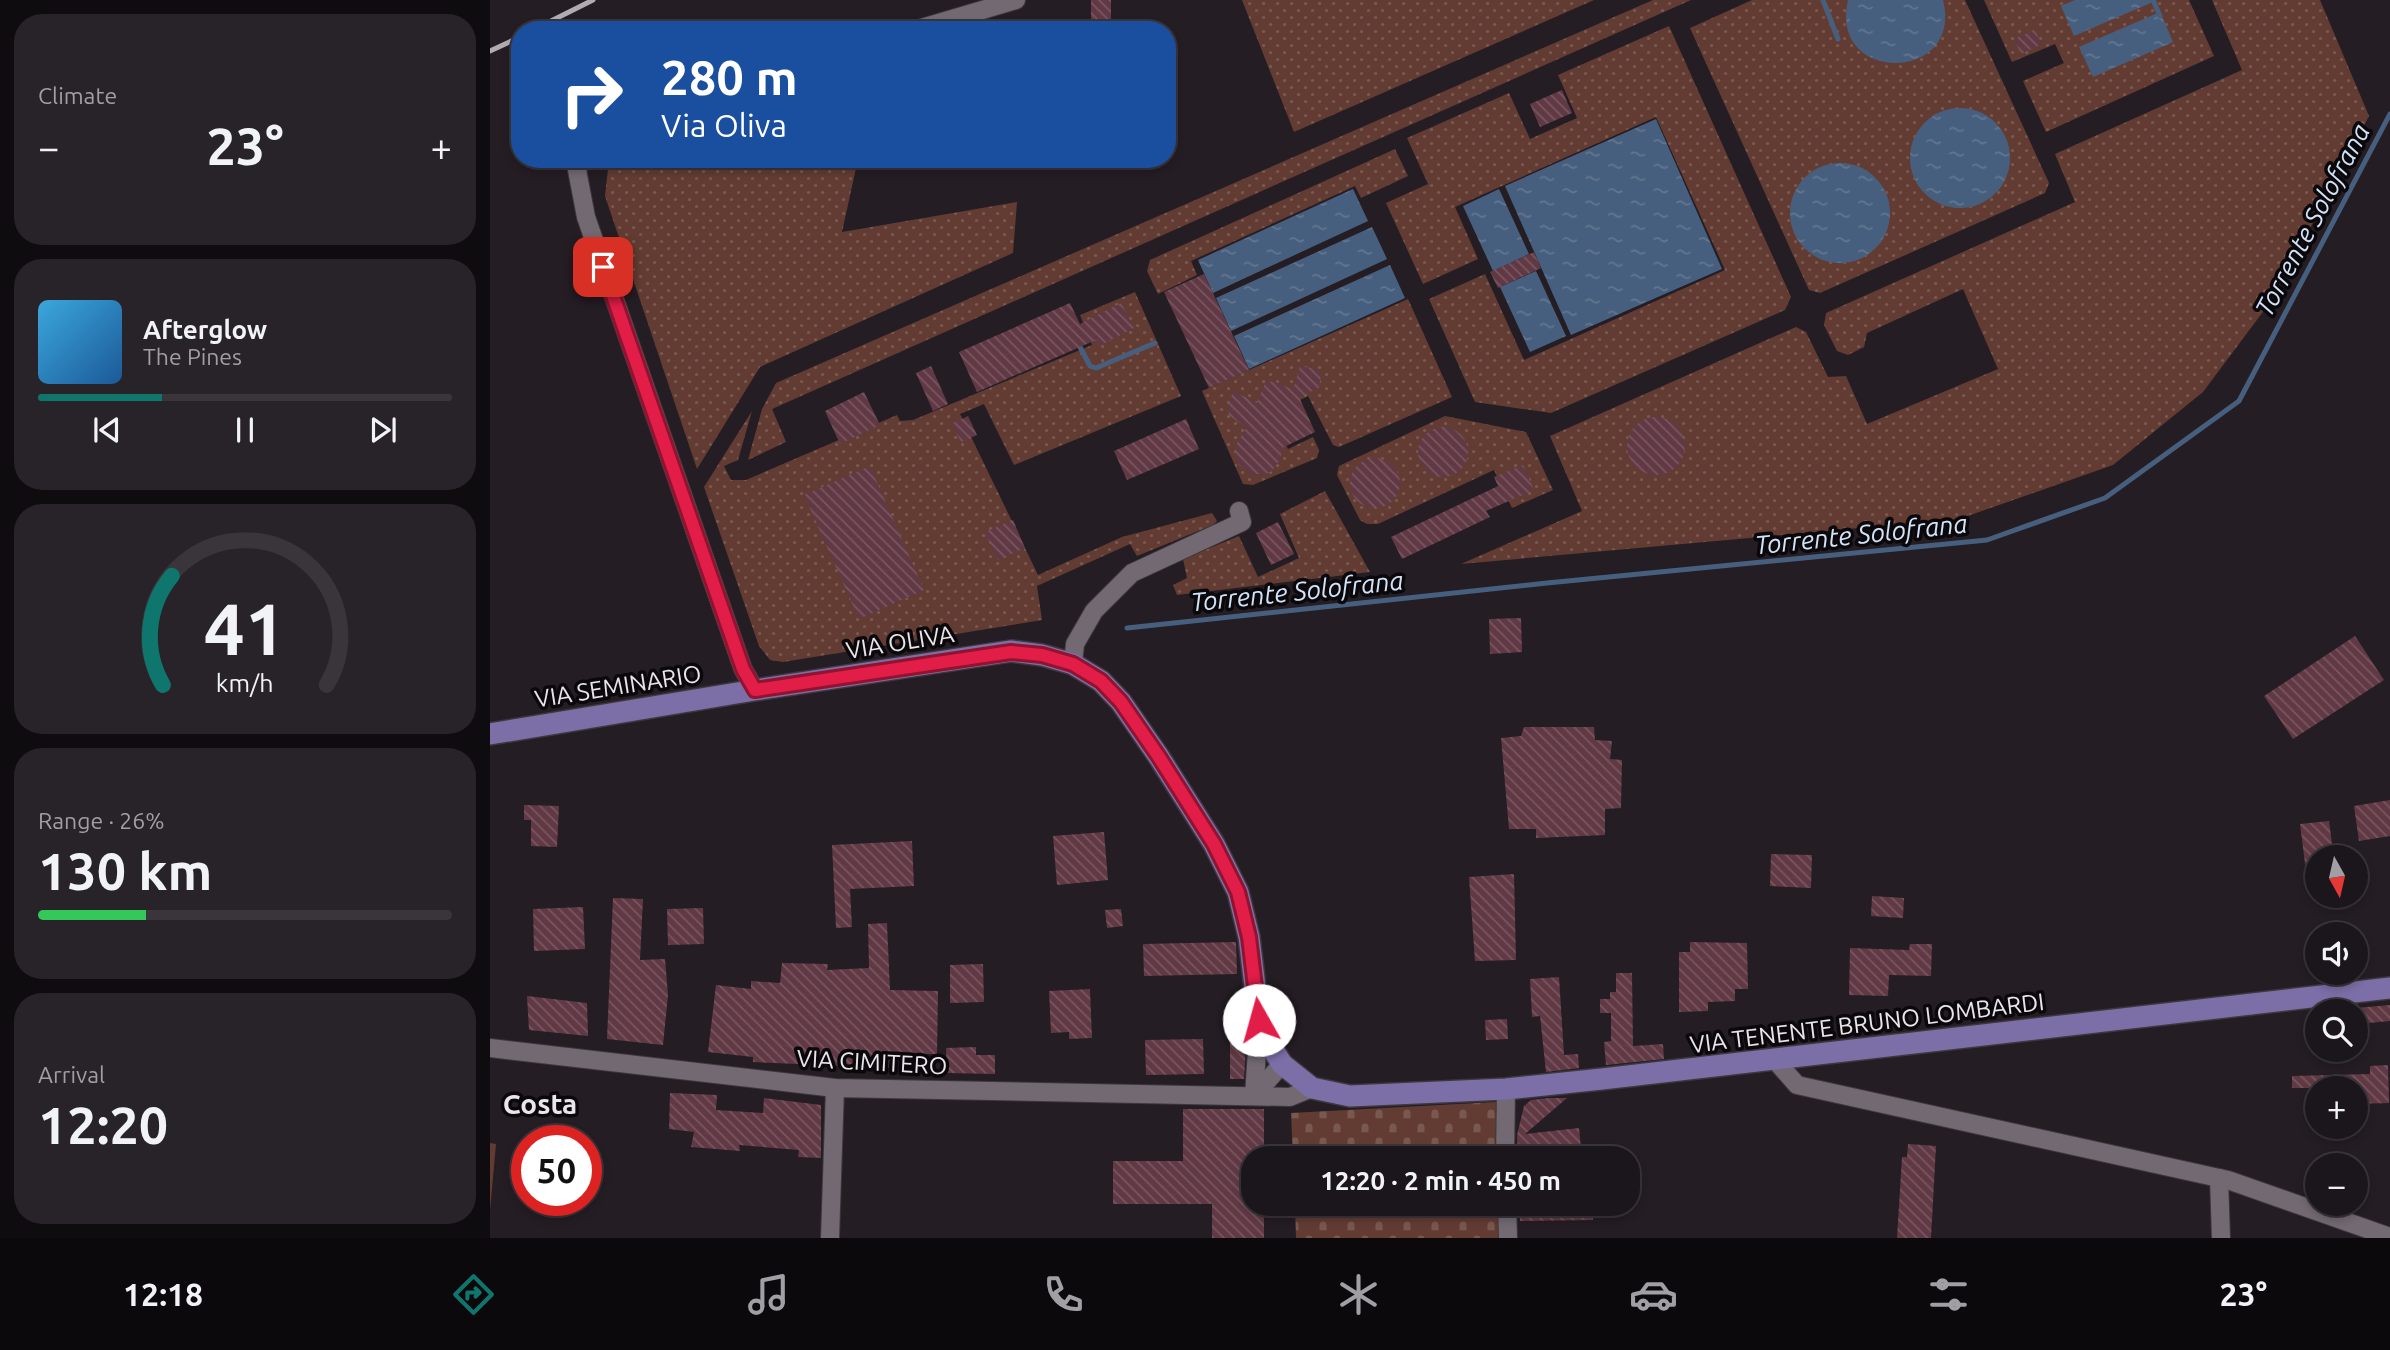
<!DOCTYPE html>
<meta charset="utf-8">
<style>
body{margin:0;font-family:Ubuntu,sans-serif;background:#282328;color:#f1f3f6;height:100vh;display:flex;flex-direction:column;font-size:26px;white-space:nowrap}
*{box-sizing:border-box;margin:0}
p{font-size:23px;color:#a09fa3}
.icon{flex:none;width:38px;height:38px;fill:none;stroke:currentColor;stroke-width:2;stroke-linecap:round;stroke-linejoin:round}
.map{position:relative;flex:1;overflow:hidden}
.side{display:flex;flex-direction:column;gap:14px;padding:14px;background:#0f0c0f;width:490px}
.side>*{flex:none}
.hud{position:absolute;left:21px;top:21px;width:665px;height:147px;border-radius:28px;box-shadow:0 4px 10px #0003,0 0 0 2px #39353a;background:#1a4fa0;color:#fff;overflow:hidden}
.needle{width:46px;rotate:172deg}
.fabs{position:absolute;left:1815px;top:845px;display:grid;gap:14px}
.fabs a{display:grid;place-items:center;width:63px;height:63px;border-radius:50%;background:#1b161b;box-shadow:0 4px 10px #0003,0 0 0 2px #39353a;font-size:35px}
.speed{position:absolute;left:21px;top:1125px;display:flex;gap:14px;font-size:35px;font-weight:700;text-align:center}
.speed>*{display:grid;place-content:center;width:91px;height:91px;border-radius:50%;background:#1b161b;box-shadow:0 4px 10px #0003,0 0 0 2px #39353a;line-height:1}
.speed .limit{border:10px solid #d22;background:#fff;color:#111}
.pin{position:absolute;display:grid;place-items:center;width:60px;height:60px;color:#fff;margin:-30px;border-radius:14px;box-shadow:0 4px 10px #0006}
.me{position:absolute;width:77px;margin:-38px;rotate:353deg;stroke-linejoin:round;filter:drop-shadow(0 0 5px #0008)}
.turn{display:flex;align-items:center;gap:24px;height:147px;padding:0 35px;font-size:32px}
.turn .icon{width:91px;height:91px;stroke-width:2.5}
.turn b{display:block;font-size:49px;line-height:60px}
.big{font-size:52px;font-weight:700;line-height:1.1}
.side .tile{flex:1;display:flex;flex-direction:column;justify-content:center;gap:10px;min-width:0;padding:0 24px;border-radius:28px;background:#282328}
.side .dial{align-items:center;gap:0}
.dial svg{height:182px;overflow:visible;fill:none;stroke:#39353a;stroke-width:7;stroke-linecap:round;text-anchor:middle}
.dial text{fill:#f1f3f6;stroke:none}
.song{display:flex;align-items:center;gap:21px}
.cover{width:84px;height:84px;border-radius:10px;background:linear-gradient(135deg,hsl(200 70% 55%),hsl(210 70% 35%))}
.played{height:7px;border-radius:4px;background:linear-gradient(90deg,#0f766e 30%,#39353a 30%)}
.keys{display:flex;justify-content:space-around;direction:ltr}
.heat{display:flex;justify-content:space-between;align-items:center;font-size:38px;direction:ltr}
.charge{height:10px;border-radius:5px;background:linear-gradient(90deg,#34c759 26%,#39353a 0)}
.trip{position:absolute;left:751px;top:1146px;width:399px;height:70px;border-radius:28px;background:#1b161b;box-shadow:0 4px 10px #0003,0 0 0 2px #39353a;font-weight:700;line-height:70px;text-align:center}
.menu{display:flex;height:112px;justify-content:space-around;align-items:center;background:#0b090b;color:#a09fa3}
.menu .icon{width:49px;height:49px}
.menu .on{color:#0f766e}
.menu b{font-size:32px;color:#f1f3f6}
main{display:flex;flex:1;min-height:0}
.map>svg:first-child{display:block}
.grass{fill:url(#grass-dots)}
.cemetery{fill:url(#cemetery-stones)}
.green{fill:#623c32}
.water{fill:url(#water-ripples)}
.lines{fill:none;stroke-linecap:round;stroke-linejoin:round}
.stream{stroke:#475f7e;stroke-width:5}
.building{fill:url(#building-back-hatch)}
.minor-casing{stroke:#3e383e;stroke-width:20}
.major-casing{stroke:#3e383e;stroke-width:24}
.minor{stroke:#726972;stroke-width:18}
.major{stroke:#7c6ea7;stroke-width:21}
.rail{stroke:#b1acb1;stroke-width:5}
.route-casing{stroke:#92132f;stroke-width:18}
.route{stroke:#e11d48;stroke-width:12}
.labels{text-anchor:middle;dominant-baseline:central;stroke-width:7;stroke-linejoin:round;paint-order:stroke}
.street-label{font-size:24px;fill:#eae5ea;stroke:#0b080b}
.water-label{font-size:26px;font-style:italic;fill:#d2e3f9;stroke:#0b080b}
.quarter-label{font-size:28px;font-weight:bold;fill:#eae5ea;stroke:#0b080b}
</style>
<main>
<section class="side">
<div class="tile"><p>Climate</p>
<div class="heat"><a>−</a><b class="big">23°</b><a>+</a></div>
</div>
<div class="tile">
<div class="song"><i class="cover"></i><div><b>Afterglow</b><p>The Pines</p></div></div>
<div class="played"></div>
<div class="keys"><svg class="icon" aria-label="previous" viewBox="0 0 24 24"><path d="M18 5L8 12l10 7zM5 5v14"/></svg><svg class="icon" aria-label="pause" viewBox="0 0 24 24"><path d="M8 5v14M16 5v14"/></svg><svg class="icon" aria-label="next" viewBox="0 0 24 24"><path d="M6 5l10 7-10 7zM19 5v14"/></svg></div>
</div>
<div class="tile dial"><svg viewBox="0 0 100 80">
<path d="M14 69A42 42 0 1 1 86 69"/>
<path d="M14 69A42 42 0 0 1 18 21" stroke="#0f766e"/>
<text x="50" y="56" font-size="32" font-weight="700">41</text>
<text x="50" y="72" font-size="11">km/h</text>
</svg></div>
<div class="tile"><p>Range · 26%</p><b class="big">130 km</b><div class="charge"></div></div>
<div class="tile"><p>Arrival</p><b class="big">12:20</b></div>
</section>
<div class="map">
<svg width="1900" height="1238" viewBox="0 0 1900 1238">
<defs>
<pattern id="grass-dots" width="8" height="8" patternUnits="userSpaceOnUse" patternTransform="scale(1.75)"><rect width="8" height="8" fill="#623c32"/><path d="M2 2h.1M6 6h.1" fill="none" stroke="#795850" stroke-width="1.8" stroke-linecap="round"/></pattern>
<pattern id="cemetery-stones" width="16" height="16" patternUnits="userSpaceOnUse" patternTransform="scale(1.75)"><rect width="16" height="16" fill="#623c32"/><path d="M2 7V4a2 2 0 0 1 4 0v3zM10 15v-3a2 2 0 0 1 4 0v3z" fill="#795850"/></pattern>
<pattern id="water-ripples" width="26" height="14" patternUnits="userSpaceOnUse" patternTransform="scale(1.75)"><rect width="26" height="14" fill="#475f7e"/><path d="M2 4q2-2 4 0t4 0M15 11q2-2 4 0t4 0" fill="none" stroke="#627690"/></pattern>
<pattern id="building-back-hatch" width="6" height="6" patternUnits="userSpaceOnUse" patternTransform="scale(1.75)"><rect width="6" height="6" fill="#613945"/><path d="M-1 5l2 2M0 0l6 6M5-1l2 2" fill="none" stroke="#785660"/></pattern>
</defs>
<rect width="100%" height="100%" fill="#241d24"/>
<g class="grass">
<polygon points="752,0 1104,0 804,132"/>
<polygon points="1163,0 1201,0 282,409 296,442 258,460 272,409 286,383"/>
<polygon points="1262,0 1475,0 1559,183 1555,193 1330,293 1319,290 1200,28"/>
<polygon points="1494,0 1699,0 1724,56 1556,132 1533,81 1574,63 1565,44 1522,62"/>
<polygon points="1722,0 1830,0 1879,116 1784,297 1713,392 1623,465 1469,519 971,564 1092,511 1060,436 1306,327 1316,332 1338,377 1356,376 1377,424 1508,369 1473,289 1377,333 1374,347 1358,355 1347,351 1334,325 1336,313 1585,202 1565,154 1752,70"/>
<polygon points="1179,26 1301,297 1295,310 1061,413 985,402 939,299 995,274 1034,360 1235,270 1166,117 965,207 988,259 933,284 896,203 938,184 917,138 1019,93 1040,139 1087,118 1068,75"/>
<polygon points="905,149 918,176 871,198 865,186 701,261 707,275 668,294 657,271 660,260"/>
<polygon points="123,159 368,159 352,232 527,202 523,253 270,367 207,469 115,196 118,169"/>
<polygon points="645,292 691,396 524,465 494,404 470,414 548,575 632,537 722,513 727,521 723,525 647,556 640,544 547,586 552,620 293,662 280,660 269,646 214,487 262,411 248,460 234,466 241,480 256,480 407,415 410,421 423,420 602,345 590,315"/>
<polygon points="918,299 962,397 849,447 843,445 818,396 781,415 798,449 823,437 829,450 827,458 763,485 753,484 712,391"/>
<polygon points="955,416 1036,432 1063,490 1022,508 1004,470 888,524 877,524 870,520 847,475 849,466"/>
<polygon points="835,491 880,572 687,595 683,585 697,578 693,559 749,536 768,577 809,558 790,514"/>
</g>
<g class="cemetery">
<polygon points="1006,1102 1008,1158 803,1158 801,1113"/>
<polygon points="805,1204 1009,1204 1010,1238 806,1238"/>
</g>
<polygon class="green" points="0,1143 6,1144 0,1211"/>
<g class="water">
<path d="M1358,0h95c21,83 -115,85 -95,0z"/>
<polygon points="1585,0 1664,0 1665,1 1584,36 1571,6"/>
<polygon points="1670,12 1683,42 1603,77 1589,47"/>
<circle cx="1470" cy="158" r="50"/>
<polygon points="1166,119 1232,269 1081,335 1015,186"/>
<circle cx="1350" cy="213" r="50"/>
<polygon points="863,189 878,221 723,293 708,260"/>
<polygon points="1009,189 1039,254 1003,271 973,206"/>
<polygon points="882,227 897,259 741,331 726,298"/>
<polygon points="900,265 915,298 759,369 744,336"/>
<polygon points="1046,271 1076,336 1040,352 1010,287"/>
</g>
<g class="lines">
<g class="stream">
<polyline points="1333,0 1348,39"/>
<polyline points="1663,0 1670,16"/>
<polyline points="590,347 600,366 606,368 665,343"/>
<polyline points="637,628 1057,583 1497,540 1615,498 1749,401 1900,114"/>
</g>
</g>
<g class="building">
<rect x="601" y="0" width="20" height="30"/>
<polygon points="1545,30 1552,44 1531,54 1524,39"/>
<polygon points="1072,90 1082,113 1050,127 1040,104"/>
<polygon points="1044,252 1051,268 1008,288 1000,272"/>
<polygon points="714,274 759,370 719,388 674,292"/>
<polygon points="580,303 590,324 631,303 644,328 609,346 606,340 487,392 469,352"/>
<polygon points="441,366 458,404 443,411 426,373"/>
<polygon points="810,366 827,369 831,376 829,388 809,397 825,432 792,448 791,458 782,471 776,474 761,474 749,465 746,458 747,443 756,428 739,415 738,407 743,391 767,403 776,381 788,383 803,390"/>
<polygon points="374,392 390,425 350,444 335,411"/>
<polygon points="478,416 487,435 471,442 462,424"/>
<circle cx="1166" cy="446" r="29"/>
<polygon points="696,419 709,449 637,480 624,451"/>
<circle cx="953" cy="452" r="25"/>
<circle cx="885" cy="483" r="25"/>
<polygon points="1033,465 1044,490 996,511 1000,517 912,559 901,537 1008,486 1004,477"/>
<polygon points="380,466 434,590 369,619 314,495"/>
<polygon points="523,520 535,548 508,560 495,532"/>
<polygon points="788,522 804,554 781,565 766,533"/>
<polygon points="1031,618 1032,652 1000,654 999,619"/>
<polygon points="1865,636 1894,680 1803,739 1774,696"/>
<polygon points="1034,727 1104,727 1105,740 1122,741 1120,759 1132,760 1131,808 1115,809 1115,835 1046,838 1046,829 1019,829 1011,738 1031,736"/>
<polygon points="1900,800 1900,836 1869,841 1864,806"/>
<polygon points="34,805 69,806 67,847 41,846 41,820 34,820"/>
<polygon points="1839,821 1844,858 1827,858 1827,886 1818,887 1810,824"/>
<polygon points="614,832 618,880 567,885 563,836"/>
<polygon points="422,841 424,886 360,889 362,927 346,928 342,845"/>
<polygon points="1281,854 1322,855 1321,888 1280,886"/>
<polygon points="1024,874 1026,960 985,961 979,877"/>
<polygon points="1382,896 1414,898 1413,918 1381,916"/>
<polygon points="123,898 153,899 150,960 175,959 178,995 173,1045 117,1039"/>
<polygon points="93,907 95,949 44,951 43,909"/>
<polygon points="213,908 214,944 178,945 177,909"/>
<polygon points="631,909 633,926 617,928 615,910"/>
<polygon points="397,923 400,990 448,991 447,1054 404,1054 404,1068 263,1062 263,1057 218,1052 226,985 261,989 261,981 290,983 292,963 338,964 337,970 379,968 378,924"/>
<polygon points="746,942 747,974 654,976 653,944"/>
<polygon points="1200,942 1257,943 1258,989 1245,989 1245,1001 1218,1002 1218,1011 1189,1012 1189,952 1200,952"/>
<polygon points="1420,944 1442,944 1441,976 1399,975 1398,996 1359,995 1360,948 1419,950"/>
<polygon points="493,964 494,1002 460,1003 460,965"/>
<polygon points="1126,973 1142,973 1143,1046 1173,1044 1174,1059 1116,1065 1114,1042 1121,1041 1121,1013 1110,1013 1110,999 1120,999 1120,992 1126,992"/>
<polygon points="1069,977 1074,1055 1088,1054 1089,1068 1056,1072 1050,1016 1042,1017 1040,979"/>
<polygon points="600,989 602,1038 579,1039 579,1032 561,1033 559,991"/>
<polygon points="37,996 97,1003 98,1036 39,1030"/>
<polygon points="1900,1005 1900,1021 1868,1024 1866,1008"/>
<polygon points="1017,1019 1018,1039 996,1040 995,1020"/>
<polygon points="740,1031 757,1031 754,1079 740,1079"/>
<polygon points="713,1039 714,1074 656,1075 655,1040"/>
<polygon points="486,1047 486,1055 505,1055 505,1074 457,1073 456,1048"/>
<polygon points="1898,1065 1899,1103 1866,1104 1866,1088 1802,1088 1802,1076 1880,1074 1880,1066"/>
<polygon points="180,1093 227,1095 226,1110 273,1113 274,1098 331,1105 331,1158 308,1157 309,1150 249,1145 250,1151 201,1147 204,1132 179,1129"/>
<polygon points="1059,1098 1077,1098 1035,1134 1089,1128 1092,1158 1028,1158 1027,1135 1034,1106 1041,1100"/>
<polygon points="693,1109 774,1109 774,1158 763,1158 763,1204 774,1204 774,1238 722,1238 722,1204 623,1204 623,1161 693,1161"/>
<polygon points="1418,1144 1446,1146 1441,1238 1407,1238 1412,1157 1417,1157"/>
<polygon points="1029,1204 1103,1204 1103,1220 1030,1221"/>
</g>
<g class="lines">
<g class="minor-casing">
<g id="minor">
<polyline points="425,30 526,0"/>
<polyline points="92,159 87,170 96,217 253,669 265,690"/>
<polyline points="583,664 585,644 604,611 642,573 752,522 749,511"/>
<polyline points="0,1048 345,1088 800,1097 822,1088"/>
<polyline points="1284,1059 1307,1085 1738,1180 1900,1237"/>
<polyline points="764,1096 769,1020"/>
<polyline points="764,1096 792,1064"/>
<polyline points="1015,1158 1016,1089"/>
<polyline points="1729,1178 1731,1238"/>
<polyline points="1017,1204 1018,1238"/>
<polyline points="340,1238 345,1088"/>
</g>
</g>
<g class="major-casing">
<polyline id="major" points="0,734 265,690 521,651 552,655 583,664 611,681 631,702 669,757 724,844 748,892 759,937 769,1020 779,1043 792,1064 822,1088 860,1096 1016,1089 1112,1079 1900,988"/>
</g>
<use href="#minor" class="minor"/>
<use href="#major" class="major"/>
<g class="rail">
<polyline points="43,30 103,0"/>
<polyline points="0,51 30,37"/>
</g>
</g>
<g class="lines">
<g class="route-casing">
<polyline id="route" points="113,267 253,669 265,690 521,652 552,655 583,664 611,681 631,702 669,757 724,844 748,892 759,937 769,1020"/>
</g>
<use href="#route" class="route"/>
</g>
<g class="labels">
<g class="street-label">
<text transform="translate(410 642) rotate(-9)">VIA OLIVA</text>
<text transform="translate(128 686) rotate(-9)">VIA SEMINARIO</text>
<text transform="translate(1377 1023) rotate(-7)">VIA TENENTE BRUNO LOMBARDI</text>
<text transform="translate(382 1062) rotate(3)">VIA CIMITERO</text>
</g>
<g class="water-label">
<text transform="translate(1822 220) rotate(-62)">Torrente Solofrana</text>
<text transform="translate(1371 534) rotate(-6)">Torrente Solofrana</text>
<text transform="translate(807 591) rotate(-6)">Torrente Solofrana</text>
</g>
<g class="quarter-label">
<text x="50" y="1103">Costa</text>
</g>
</g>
</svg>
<div class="fabs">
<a><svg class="needle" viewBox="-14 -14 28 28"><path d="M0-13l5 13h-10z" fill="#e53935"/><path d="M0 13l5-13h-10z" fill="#a09fa3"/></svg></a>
<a><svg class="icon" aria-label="sound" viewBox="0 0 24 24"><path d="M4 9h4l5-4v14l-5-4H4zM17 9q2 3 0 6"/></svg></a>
<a><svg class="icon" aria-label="search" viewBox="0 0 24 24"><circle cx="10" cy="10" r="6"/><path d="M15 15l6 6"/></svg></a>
<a>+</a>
<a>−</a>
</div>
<div class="speed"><div class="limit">50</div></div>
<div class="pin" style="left:113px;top:267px;background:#d93025"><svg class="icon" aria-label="arrive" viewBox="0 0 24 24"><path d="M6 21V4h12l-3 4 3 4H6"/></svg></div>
<svg class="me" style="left:769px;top:1020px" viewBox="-20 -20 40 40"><circle r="19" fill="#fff"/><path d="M0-13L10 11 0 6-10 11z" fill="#e11d48"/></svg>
<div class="trip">12:20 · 2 min · 450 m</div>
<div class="hud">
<div class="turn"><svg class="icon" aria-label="right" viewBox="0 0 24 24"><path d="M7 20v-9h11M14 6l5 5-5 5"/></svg><div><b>280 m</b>Via Oliva</div></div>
</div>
</div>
</main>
<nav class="menu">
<b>12:18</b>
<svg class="icon on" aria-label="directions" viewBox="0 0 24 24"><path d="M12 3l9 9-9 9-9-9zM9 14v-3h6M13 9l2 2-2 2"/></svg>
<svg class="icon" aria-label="music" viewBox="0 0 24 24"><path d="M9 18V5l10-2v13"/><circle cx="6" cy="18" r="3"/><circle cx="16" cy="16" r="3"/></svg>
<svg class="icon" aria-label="phone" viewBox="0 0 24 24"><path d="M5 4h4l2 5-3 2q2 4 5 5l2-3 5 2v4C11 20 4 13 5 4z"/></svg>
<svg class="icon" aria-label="climate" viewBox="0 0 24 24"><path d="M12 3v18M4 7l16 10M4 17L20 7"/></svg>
<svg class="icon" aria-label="car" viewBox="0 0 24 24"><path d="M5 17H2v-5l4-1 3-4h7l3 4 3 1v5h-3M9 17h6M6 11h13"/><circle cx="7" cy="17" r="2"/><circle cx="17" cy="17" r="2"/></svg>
<svg class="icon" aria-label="filters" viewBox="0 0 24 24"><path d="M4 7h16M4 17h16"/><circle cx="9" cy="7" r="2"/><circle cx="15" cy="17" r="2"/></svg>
<b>23°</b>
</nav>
